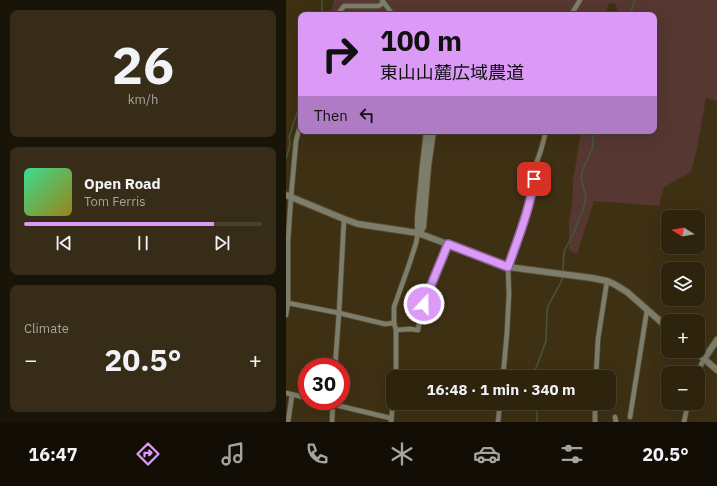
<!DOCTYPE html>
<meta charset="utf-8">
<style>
body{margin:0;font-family:"IBM Plex Sans","Noto Sans JP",sans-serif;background:#362c17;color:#f1f3f6;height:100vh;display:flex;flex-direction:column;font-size:15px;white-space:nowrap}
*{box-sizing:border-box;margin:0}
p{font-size:13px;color:#a7a49e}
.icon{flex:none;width:22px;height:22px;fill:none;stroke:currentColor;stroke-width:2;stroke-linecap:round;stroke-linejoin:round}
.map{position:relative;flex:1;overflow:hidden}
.details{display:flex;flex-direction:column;gap:10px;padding:10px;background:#191408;width:286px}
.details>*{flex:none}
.top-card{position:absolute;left:12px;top:12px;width:359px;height:122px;border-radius:8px;box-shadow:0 4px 16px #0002,0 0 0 1px #49412e;background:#da9af6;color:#111;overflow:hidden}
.needle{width:26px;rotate:281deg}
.fabs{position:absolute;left:375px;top:210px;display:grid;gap:8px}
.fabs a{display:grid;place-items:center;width:44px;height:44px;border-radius:8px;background:#2e240e;box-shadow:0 4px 16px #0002,0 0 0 1px #49412e;font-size:20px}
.speed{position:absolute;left:12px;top:358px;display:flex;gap:8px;font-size:20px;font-weight:700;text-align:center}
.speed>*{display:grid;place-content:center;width:52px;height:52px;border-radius:50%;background:#2e240e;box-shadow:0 4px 16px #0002,0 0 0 1px #49412e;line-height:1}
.speed .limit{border:6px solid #d22;background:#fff;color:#111}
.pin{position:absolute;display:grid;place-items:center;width:34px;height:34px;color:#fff;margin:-17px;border-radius:8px;box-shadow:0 2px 6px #0006}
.me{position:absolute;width:44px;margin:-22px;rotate:21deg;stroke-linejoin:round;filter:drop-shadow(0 0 3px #0008)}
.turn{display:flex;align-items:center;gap:14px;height:84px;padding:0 16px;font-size:18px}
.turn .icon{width:52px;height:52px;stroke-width:2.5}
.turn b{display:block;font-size:28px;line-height:34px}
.then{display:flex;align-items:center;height:38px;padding:0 16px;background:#0003;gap:8px;font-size:15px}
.big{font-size:30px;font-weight:700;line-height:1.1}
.details .card{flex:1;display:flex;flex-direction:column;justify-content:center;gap:6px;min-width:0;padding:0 14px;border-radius:8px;background:#362c17}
.details .dial{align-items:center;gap:0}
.dial b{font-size:52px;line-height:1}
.song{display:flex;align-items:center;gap:12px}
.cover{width:48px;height:48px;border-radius:6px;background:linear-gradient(135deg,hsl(150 70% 55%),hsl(50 70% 35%))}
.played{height:4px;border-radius:2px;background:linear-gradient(90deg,#da9af6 80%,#49412e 80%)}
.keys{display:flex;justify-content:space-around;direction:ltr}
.heat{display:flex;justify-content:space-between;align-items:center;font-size:22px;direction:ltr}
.trip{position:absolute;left:100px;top:370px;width:230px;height:40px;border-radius:8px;background:#2e240e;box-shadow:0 4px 16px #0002,0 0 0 1px #49412e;font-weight:700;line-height:40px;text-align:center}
.dock{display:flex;height:64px;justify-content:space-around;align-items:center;background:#120e06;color:#a7a49e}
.dock .icon{width:28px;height:28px}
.dock .on{color:#da9af6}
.dock b{font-size:18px;color:#f1f3f6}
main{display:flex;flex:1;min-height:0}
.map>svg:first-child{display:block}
.green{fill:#563732}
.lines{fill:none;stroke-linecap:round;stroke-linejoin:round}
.stream{stroke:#465838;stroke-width:1.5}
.minor-casing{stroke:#594b30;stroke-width:6}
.tertiary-casing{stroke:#594b30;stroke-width:8}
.minor{stroke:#7d7d6c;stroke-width:4.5}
.tertiary{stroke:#7d7d6c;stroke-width:6}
.route-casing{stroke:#8e64a0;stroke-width:10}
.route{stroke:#da9af6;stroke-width:7}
</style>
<main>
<section class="details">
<div class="card dial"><b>26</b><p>km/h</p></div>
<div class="card">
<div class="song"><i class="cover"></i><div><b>Open Road</b><p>Tom Ferris</p></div></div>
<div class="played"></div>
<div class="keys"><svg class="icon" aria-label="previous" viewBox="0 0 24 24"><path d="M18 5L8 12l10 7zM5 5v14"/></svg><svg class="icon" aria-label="pause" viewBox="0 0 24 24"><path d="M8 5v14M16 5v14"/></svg><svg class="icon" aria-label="next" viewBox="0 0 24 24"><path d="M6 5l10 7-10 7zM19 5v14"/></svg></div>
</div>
<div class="card"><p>Climate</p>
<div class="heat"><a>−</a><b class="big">20.5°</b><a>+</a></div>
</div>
</section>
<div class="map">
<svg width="431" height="422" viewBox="0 0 431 422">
<rect width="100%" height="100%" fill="#3e3013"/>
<polygon class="green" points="48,0 431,0 431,101 420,98 410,153 405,172 378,187 373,206 308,201 291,254 283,250 283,221 286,205 287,181 295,131 368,131 368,15 334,15 329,4 323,3 319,15 44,15"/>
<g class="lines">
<g class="stream">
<polyline points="36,15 36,0"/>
<polyline points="344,15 349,0"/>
<polyline points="0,158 2,152 4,144 3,137 15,101"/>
<polyline points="277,270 278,251 288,233 293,218 297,211 300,197 295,178 297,169 306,149 307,141 307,131"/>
<polyline points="246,377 252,363 260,341 261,312 262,306 275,282 276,278"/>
<polyline points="249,403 251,414 251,422"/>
</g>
<g class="minor-casing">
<g id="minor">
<polyline points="96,0 107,15"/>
<polyline points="51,15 58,6 92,6 98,3"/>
<polyline points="285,15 294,0"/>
<polyline points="2,303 53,313 99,324 108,323"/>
<polyline points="0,315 2,303 2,241 5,197 10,141 15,122"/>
<polyline points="110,330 124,329 132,330 135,313 141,295 162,244"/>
<polyline points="49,367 53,313 58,219"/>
<polyline points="411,373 418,359"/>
<polyline points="110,377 110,330 108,323 108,307 124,262 130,243 132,233"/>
<polyline points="217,377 221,332 223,294 222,267 237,227 246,191 249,167 255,150 260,131"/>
<polyline points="310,377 312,339 321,281"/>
<polyline points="0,393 21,398"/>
<polyline points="33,401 104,418"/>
<polyline points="309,403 309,422"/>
<polyline points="329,417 330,422"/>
<polyline points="344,417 361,310"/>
<polyline points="2,422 6,395"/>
<polyline points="46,422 47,401"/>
<polyline points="105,422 107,403"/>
<polyline points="212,422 214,403"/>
<polyline points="398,422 402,403"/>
</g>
</g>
<g class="tertiary-casing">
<g id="tertiary">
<polyline points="0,195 58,219 72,224 132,233 222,267 306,278 321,281 328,284 341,292 382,328"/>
<polyline points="132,233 132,218 137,165 141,131"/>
<polyline points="133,233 137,227 142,166 147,131"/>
<polyline points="409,351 431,370"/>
<polyline points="418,359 431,340"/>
</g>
</g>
<use href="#minor" class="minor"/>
<use href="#tertiary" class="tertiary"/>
</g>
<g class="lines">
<g class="route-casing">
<path id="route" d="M138,304l3,-9 21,-51 60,23c10,-29 22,-58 26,-88"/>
</g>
<use href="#route" class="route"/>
</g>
</svg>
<div class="fabs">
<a><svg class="needle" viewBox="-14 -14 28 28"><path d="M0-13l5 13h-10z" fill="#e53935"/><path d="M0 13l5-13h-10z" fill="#a7a49e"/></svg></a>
<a><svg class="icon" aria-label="layers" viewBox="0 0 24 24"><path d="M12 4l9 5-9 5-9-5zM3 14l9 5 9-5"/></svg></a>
<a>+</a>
<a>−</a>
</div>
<div class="speed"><div class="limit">30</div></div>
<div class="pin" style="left:248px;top:179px;background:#d93025"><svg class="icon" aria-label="arrive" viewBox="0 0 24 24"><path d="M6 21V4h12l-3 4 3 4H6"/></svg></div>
<svg class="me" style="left:138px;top:304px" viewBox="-20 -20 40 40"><circle r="17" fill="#da9af6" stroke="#fff" stroke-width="3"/><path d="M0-11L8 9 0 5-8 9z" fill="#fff"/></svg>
<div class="trip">16:48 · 1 min · 340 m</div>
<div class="top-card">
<div class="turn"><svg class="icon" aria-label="right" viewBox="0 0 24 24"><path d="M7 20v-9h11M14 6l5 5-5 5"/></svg><div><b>100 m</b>東山山麓広域農道</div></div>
<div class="then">Then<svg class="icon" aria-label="left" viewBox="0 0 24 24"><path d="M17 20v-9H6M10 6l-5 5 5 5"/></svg></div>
</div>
</div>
</main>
<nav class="dock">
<b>16:47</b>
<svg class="icon on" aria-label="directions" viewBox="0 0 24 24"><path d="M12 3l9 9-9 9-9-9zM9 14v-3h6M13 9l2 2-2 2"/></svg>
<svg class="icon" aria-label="music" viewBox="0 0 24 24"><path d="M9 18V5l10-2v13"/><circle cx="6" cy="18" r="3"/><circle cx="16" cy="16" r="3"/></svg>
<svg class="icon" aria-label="phone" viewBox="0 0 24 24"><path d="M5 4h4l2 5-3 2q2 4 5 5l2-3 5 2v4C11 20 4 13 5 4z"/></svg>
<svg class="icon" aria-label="climate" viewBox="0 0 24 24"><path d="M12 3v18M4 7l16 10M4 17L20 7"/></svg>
<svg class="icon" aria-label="car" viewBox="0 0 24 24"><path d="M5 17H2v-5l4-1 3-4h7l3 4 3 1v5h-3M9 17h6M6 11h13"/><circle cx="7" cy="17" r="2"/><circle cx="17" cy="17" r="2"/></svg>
<svg class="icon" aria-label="filters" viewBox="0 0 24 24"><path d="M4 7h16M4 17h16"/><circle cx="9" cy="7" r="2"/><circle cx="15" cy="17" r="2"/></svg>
<b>20.5°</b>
</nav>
